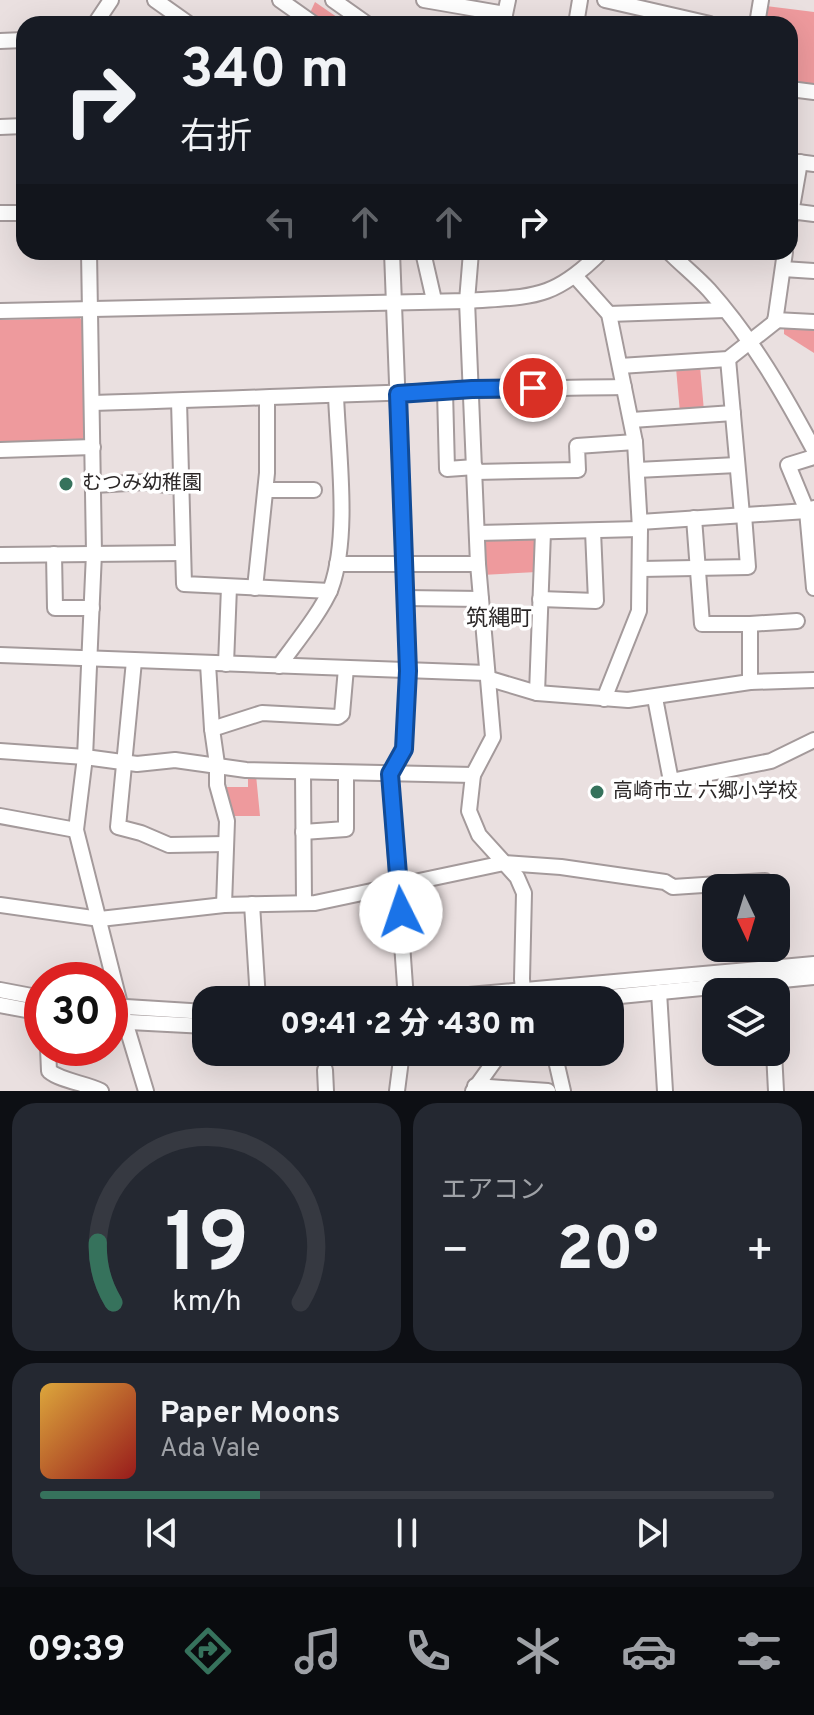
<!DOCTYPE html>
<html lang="ja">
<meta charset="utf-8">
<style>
body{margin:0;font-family:Overpass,"Noto Sans JP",sans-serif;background:#242831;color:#f1f3f6;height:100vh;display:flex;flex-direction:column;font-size:30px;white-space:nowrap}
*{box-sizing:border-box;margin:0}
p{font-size:26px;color:#9ea1a6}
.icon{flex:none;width:44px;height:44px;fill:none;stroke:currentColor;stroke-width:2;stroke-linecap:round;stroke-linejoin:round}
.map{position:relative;height:1091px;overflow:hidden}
.sheet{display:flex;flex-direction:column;gap:12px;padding:12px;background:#0d0f14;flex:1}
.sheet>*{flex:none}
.guide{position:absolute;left:16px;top:16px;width:782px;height:244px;border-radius:24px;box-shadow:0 8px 32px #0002;background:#171b24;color:#f1f3f6;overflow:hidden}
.needle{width:52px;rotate:176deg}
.tools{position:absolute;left:702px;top:874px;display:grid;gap:16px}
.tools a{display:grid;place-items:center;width:88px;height:88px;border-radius:16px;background:#171b24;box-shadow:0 8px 32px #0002;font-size:40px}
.speed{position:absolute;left:24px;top:962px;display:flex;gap:16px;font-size:40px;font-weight:700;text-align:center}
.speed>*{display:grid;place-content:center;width:104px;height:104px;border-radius:50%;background:#171b24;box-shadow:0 8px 32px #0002;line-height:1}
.speed .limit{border:12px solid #d22;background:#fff;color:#111}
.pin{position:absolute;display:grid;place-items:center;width:68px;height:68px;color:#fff;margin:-34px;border:4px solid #fff;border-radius:50%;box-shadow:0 2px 8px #0007}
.me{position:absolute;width:88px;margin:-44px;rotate:356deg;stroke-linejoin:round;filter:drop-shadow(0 0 6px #0008)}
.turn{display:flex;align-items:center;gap:28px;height:168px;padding:0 32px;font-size:36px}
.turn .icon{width:104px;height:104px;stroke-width:2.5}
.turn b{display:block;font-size:56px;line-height:68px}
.lanes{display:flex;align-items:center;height:76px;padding:0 32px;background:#0003;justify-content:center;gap:40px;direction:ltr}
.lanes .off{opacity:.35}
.big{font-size:60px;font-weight:800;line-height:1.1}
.sheet .card{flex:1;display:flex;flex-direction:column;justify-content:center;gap:12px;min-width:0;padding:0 28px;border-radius:24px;background:#242831}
.sheet .dial{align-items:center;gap:0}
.dial svg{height:208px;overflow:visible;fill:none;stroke:#363941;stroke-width:7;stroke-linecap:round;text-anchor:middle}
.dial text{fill:#f1f3f6;stroke:none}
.song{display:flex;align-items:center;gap:24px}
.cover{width:96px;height:96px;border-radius:12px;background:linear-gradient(135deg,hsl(40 70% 55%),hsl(0 70% 35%))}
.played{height:8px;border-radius:4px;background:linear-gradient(90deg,#36725c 30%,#363941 30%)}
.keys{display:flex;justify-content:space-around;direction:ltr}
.heat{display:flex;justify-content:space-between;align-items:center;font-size:44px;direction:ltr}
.sheet .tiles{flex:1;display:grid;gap:12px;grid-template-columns:1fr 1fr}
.card:last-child{grid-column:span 2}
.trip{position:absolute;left:192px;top:986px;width:432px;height:80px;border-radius:24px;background:#171b24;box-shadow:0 8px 32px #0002;font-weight:800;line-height:80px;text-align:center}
.tabs{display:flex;height:128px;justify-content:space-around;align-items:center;background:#090b0e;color:#9ea1a6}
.tabs .icon{width:56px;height:56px}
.tabs .on{color:#36725c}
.tabs b{font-size:36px;color:#f1f3f6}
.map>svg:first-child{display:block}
.green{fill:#ee9a9d}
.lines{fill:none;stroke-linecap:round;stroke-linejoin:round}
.minor-casing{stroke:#a49a9b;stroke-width:18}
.minor{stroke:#fff;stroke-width:14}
.route-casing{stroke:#114b97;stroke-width:20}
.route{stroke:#1a73e8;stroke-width:14}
.poi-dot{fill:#36725c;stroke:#fff;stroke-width:3}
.labels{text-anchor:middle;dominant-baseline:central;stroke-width:7;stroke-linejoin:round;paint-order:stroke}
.poi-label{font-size:20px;fill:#2b2727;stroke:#fff;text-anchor:start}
.neighbourhood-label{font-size:22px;fill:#2b2727;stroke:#fff}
</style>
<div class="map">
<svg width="814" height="1091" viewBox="0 0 814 1091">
<rect width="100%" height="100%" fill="#eae0e0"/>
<g class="green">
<polygon points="315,2 347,24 321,24 309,15"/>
<polygon points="766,6 814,12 814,85 790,84 790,24 763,24"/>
<polygon points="80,318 84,323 86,439 82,444 0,446 0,320"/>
<polygon points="784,326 814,327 814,353 784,334"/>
<polygon points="700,366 704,411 680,413 676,368"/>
<polygon points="534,537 539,542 537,572 482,575 482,542 485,538"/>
<polygon points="248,775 256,775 260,816 228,816 220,787 248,787"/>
</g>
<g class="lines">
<g class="minor-casing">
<g id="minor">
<polyline points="155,0 189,24"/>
<polyline points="280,0 314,24"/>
<polyline points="333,0 367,24"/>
<polyline points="424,0 505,14"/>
<polyline points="605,0 710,24"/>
<polyline points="95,24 111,0"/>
<polyline points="503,24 508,0"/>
<polyline points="576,24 580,0"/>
<polyline points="757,24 761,0"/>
<polyline points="0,41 24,40"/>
<polyline points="790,89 814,92"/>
<polyline points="0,127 24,126"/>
<polyline points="790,161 814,164"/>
<polyline points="790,211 814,214"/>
<polyline points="0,213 24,213"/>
<polyline points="790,219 800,162"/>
<polyline points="89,252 94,553 85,757 76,830 121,1008 146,1091"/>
<polyline points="392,252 408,671 404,749 390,774 406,1000"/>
<polyline points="423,252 434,300"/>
<polyline points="471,252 467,301 478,564 493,737 473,775 469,811 479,835 517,877 524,893 522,979 523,990 529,1000"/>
<path d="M669,252c13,13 28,25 40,38 43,48 75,104 105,160"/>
<polyline points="783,269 814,271"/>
<polyline points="576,277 609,314 635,442 640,529 639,611 604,699"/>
<path d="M0,311l467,-10c65,-5 85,0 134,-49"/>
<polyline points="609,314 725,310"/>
<polyline points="775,320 814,322"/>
<polyline points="728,359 742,515"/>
<polyline points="620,366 728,359 775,322 785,252"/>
<polyline points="445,391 447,469 475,467"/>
<polyline points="179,401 184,584 330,591"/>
<path d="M93,403c177,-5 354,-14 531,-16"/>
<polyline points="632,420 733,413"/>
<polyline points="0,450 93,447"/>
<polyline points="814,457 788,465 807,511 814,588"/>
<polyline points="637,470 737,465"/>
<polyline points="475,472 578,470 577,446 635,442"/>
<polyline points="95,485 144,482 181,487"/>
<polyline points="266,490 314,490"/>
<polyline points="694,518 702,624 750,624 750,682"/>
<polyline points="640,522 807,511 814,508"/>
<polyline points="477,533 640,529"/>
<polyline points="54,554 55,608 92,608"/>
<polyline points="0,555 183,553"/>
<polyline points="337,564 478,564"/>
<polyline points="641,569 748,567 744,515"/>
<polyline points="255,588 267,473 267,398"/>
<polyline points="405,598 481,599"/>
<polyline points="540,599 596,601 593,531"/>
<polyline points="750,624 797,621"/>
<polyline points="0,655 487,673"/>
<polyline points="134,661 118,827 141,833 169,845 226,844"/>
<polyline points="208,664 212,729 217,764 217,785 227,821 224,905"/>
<polyline points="226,664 229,587"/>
<path d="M279,666c15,-21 43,-55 52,-78 19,-53 7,-136 5,-193"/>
<polyline points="490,679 537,693 628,700 750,682 814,680"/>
<polyline points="537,693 543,532"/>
<polyline points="655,698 671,781 771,761 814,740"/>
<polyline points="212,729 262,713 338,717 342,714 346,668"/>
<polyline points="0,751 85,757 137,764 175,760 246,770 473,775"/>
<polyline points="303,772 304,903"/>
<polyline points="0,816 76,830"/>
<polyline points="303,832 346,829 346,773"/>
<polyline points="252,904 258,1000"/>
<polyline points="0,905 100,919 224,905 315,903 504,863 561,867 665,882 673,887 765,881 765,888"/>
<polyline points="768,948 770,992"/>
<polyline points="0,990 42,998"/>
<polyline points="659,992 665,1091"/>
<polyline points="413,1000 814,964"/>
<polyline points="579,1000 814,977"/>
<polyline points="0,1005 42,1013"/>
<polyline points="110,1006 206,1012"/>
<polyline points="110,1021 206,1026"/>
<path d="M48,1048l1,23c12,10 36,12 52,20"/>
<polyline points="554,1052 563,1091"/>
<polyline points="774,1052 776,1091"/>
<polyline points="325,1070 326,1091"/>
<polyline points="475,1086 548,1091"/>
<polyline points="397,1091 402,1052"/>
<polyline points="473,1091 501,1052"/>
</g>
</g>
<use href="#minor" class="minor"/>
</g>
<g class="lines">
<g class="route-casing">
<polyline id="route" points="401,912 390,774 404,749 408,671 398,394 472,389 533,388"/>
</g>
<use href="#route" class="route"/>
</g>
<g class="poi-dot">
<circle cx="66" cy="484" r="8"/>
<circle cx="597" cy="792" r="8"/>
</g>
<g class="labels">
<g class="poi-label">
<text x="82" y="484">むつみ幼稚園</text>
<text x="613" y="792">高崎市立 六郷小学校</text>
</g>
<g class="neighbourhood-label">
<text x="499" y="619">筑縄町</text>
</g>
</g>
</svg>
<div class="tools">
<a><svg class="needle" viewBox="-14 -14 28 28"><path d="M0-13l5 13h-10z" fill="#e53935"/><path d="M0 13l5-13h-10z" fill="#9ea1a6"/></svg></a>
<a><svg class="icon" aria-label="layers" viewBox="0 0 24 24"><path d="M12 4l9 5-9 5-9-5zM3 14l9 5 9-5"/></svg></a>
</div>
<div class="speed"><div class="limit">30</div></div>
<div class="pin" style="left:533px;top:388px;background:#d93025"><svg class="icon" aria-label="arrive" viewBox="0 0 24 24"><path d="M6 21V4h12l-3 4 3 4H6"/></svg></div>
<svg class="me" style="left:401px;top:912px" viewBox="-20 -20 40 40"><circle r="19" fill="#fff"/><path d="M0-13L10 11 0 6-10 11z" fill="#1a73e8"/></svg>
<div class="trip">09:41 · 2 分 · 430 m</div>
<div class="guide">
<div class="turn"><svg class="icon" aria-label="right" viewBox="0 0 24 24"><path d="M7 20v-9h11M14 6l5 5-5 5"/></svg><div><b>340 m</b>右折</div></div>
<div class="lanes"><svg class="icon off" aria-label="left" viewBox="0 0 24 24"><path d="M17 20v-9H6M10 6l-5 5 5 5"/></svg><svg class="icon off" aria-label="ahead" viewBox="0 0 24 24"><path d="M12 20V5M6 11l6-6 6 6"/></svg><svg class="icon off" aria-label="ahead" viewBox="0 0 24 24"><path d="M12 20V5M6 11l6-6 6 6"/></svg><svg class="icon" aria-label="right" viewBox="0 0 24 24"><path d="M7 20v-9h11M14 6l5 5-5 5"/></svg></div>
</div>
</div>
<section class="sheet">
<div class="tiles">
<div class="card dial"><svg viewBox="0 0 100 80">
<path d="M14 69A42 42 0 1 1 86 69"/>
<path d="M14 69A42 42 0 0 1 8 46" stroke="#36725c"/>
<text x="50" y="56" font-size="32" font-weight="700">19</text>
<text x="50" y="72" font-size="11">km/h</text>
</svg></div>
<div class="card"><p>エアコン</p>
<div class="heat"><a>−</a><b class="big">20°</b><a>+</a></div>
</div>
<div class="card">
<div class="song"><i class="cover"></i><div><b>Paper Moons</b><p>Ada Vale</p></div></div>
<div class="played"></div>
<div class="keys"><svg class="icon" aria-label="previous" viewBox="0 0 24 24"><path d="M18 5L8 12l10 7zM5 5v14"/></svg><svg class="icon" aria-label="pause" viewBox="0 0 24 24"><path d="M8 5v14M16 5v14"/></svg><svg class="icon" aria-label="next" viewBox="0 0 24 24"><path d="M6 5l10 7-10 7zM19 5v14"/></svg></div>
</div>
</div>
</section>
<nav class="tabs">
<b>09:39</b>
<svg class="icon on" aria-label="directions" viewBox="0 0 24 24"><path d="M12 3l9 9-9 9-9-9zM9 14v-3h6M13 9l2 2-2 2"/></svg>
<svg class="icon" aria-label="music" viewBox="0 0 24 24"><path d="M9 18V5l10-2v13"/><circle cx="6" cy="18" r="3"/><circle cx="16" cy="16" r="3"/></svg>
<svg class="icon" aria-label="phone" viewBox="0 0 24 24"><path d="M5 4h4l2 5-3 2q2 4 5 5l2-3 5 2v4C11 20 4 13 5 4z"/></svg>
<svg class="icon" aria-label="climate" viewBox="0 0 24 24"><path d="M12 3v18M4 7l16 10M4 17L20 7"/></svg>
<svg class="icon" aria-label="car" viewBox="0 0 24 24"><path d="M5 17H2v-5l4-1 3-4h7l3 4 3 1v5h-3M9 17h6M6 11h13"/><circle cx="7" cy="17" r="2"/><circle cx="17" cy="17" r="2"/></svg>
<svg class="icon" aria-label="filters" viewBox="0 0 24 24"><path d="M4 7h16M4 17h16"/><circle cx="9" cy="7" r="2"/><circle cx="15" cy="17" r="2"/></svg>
</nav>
